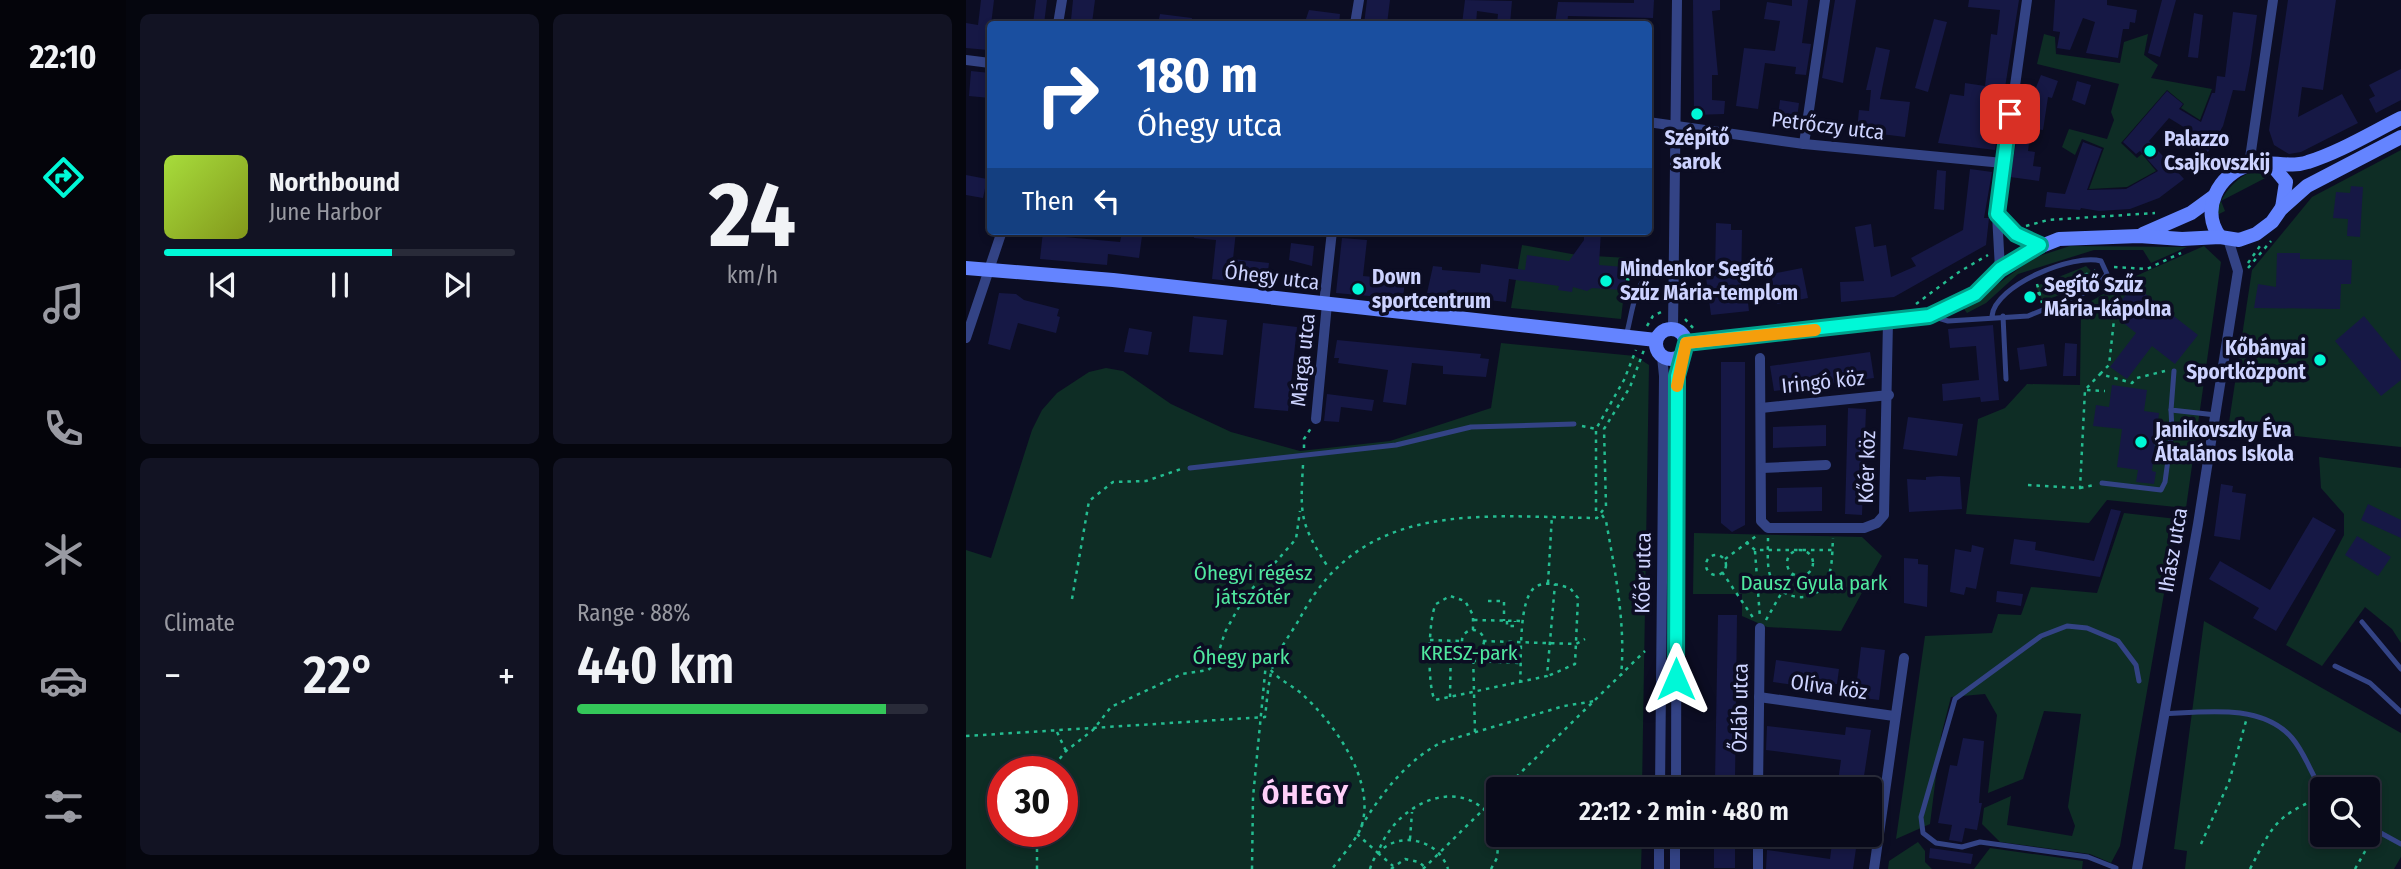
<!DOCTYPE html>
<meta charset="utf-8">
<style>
body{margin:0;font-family:"Fira Sans Condensed",sans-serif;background:#121323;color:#f1f3f6;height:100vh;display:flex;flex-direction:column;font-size:26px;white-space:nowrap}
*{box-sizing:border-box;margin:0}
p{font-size:23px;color:#999aa2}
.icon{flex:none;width:38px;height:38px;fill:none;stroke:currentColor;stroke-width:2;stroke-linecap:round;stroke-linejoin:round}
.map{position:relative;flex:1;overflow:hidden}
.drawer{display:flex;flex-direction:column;gap:14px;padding:14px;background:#05060e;width:840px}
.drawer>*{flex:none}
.top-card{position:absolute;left:21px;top:21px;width:665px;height:214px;border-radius:7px;box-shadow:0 4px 10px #0003,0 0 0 2px #292b39;background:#1a4fa0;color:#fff;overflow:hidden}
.controls{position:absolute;left:1344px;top:777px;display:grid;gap:14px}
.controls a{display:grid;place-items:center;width:70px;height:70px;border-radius:7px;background:#090a1a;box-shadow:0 4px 10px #0003,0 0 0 2px #292b39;font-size:35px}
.speed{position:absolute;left:21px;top:756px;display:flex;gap:14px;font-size:35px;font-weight:700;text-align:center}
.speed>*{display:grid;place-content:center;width:91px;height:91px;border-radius:50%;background:#090a1a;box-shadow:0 4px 10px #0003,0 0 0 2px #292b39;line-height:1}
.speed .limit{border:10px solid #d22;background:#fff;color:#111}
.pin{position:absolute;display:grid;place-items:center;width:60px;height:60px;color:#fff;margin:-30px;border-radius:14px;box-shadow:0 4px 10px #0006}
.me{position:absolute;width:77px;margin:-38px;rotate:0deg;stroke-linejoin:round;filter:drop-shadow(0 0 5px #0008)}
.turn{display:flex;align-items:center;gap:24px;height:147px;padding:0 35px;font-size:32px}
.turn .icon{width:91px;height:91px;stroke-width:2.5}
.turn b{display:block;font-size:49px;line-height:60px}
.then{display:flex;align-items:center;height:66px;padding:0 35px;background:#0003;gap:14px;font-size:26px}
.big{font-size:52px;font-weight:600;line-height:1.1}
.drawer .card{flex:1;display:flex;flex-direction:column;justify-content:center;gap:10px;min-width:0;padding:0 24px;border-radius:10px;background:#121323}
.drawer .dial{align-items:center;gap:0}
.dial b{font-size:91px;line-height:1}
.song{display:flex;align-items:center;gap:21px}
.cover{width:84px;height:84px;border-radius:10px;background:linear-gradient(135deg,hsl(80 70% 55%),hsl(70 70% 35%))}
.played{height:7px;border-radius:4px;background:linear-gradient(90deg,#00f8d7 65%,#292b39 65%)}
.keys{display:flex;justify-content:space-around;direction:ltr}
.heat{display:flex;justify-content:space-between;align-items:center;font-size:38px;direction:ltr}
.charge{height:10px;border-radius:5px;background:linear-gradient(90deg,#34c759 88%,#292b39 0)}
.drawer .tiles{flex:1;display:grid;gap:14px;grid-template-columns:repeat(2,1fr)}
.trip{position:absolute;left:520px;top:777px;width:396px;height:70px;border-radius:7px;background:#090a1a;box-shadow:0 4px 10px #0003,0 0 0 2px #292b39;font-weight:600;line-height:70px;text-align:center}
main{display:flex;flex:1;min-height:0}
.dock{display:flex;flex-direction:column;width:126px;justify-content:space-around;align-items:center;background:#04040a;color:#999aa2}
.dock .icon{width:49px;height:49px}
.dock .on{color:#00f8d7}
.dock b{font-size:32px;color:#f1f3f6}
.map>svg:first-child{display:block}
.green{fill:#0e2d25;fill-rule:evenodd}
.building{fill:#161845}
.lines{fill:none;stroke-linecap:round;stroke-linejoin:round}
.path{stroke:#24bc90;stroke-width:2.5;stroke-dasharray:3.5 5;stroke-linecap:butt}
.lane{stroke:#334385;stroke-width:5}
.street{stroke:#334385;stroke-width:10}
.secondary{stroke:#6484ff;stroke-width:14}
.route-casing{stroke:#00a18c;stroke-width:18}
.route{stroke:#00f8d7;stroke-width:12}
.slow{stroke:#f59e0b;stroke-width:12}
.poi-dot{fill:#00f8d7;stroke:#0c0d23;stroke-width:2.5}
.labels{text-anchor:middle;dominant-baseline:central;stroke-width:7;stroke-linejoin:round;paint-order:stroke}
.street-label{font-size:21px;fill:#cdd3ff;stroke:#0c0d23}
.poi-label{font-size:21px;font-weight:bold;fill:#cdd3ff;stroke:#0c0d23;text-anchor:start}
.park-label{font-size:21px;fill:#50e89f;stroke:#0c0d23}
.district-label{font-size:28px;font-weight:bold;letter-spacing:2px;fill:#ffcff9;stroke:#0c0d23}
</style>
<main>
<nav class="dock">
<b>22:10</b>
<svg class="icon on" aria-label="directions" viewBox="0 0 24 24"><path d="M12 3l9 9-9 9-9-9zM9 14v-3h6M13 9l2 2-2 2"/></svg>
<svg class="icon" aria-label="music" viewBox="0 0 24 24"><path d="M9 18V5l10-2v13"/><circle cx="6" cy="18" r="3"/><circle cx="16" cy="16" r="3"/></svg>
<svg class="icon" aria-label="phone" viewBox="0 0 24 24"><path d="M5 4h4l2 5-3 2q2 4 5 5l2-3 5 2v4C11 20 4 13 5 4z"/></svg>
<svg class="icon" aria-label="climate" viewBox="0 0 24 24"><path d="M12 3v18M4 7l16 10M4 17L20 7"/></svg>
<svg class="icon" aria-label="car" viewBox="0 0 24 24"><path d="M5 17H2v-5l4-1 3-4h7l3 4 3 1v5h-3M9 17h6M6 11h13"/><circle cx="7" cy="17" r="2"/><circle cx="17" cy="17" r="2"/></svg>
<svg class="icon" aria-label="filters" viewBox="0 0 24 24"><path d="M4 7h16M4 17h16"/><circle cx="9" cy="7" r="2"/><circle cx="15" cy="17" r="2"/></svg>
</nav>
<section class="drawer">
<div class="tiles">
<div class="card">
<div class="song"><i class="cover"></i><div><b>Northbound</b><p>June Harbor</p></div></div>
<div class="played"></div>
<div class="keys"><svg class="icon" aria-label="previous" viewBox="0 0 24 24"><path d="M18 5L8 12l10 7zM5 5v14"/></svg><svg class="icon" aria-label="pause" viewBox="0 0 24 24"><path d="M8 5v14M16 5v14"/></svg><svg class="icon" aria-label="next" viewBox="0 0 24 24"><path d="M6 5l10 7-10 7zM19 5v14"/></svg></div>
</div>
<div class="card dial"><b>24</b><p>km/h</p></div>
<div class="card"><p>Climate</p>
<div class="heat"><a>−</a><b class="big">22°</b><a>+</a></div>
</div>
<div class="card"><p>Range · 88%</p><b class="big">440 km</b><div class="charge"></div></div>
</div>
</section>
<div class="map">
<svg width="1435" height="869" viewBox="0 0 1435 869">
<rect width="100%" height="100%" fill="#0c0d23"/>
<g class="green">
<polygon points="1078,34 1089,37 1090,54 1154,63 1158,42 1182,34 1178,55 1192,65 1185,78 1246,89 1234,120 1215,108 1218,104 1201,90 1155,143 1171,158 1176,154 1190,171 1161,187 1123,189 1138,148 1116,139 1109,155 1096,147 1103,129 1141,139 1148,120 1145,112 1153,84 1071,64"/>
<polygon points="1435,150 1435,447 1262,429 1286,270 1346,197"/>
<path d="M1299,168l8,6 -52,27 4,10 -10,5c7,-24 24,-44 50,-48z"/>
<polygon points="556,245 611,255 662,258 655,319 545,308"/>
<polygon points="1104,246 1221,247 1185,263 1177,250 1128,250 1052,274 1020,303 1001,313 998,309 1067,258"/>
<polygon points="1238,246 1255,262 1220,508 1141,500 1123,523 1000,514 1012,419 1039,408 1061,384 1114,385 1115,307 1163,279"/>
<polygon points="1120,266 1127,273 1125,281 1077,302 1070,286"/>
<path d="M535,343l134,13 14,9 -7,424h-144v46h144l-1,34h-675v-319l25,8 41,-128 10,-20 15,-17 32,-21 17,-4 17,3 48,33 60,28 69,19 90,-10 101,-33zM37,772h59v59h-59z"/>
<polygon points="1353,457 1435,468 1435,643 1426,629 1399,607 1356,666 1320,645 1378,535 1378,514 1355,488"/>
<polygon points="1158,513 1211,519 1154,846 1145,863 1124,854 1034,842 1016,824 1018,808 1045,796 1041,825 1106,836 1109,826 1102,807 1115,714 1078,711 1057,779 1022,793 1031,715 1019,694 985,697 975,736 964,824 930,839 959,636 1026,633 1032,614 1055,615 1065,587 1131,593"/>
<polygon points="728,533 896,537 916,556 875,631 801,627 776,616 776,594 727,594"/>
<path d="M1238,621l197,112v124l-7,12h-209l2,-18 -13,-2zM1356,789h46v46h-46z"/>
<polygon points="952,842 959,851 959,862 966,869 922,869 923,861"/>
<polygon points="1024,848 1117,861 1116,869 1008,869"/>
</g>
<g class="building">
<polygon points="15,0 28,0 22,50 0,48 0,23 12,25"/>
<polygon points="70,0 81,0 78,24 67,24"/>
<polygon points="107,0 129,0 126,23 105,20"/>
<polygon points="401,0 424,0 421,24 398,24"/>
<polygon points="499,0 546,1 544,24 531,24 532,14 511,11 510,24 496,24"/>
<polygon points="668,0 688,0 687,18 602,16 601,24 589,24 592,2 668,3"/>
<polygon points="727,0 754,0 754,10 746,11 752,75 746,75 746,100 759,101 758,114 728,115"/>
<polygon points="826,0 842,0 836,43 845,44 840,75 829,74 830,67 799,63 792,109 770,106 778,48 809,51 814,21 798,19 801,2 826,6"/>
<polygon points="869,0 890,0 877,83 856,78"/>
<polygon points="1003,0 1053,0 1029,150 972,143 984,94 998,96 999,83 1019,86 1025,34 1031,35 1034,10 1002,7"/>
<polygon points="1089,0 1141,0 1141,5 1171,10 1169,23 1164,22 1163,29 1157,29 1152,58 1120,53 1129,22 1117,18 1104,50 1091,48 1094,32 1087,31"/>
<polygon points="1196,0 1210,0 1194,57 1182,53"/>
<polygon points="1322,0 1370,0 1357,90 1336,87 1332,117 1376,94 1392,123 1335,152 1323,154 1308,145 1303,130"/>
<polygon points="343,10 374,14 373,24 340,19"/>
<polygon points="1267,12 1291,15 1284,65 1279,91 1267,90 1257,126 1242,152 1225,140 1229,134 1203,118 1183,141 1218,179 1193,198 1164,209 1133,211 1115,208 1114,210 1079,207 1081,192 1099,194 1117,142 1136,149 1121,190 1160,189 1192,171 1174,151 1170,154 1157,142 1201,91 1217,104 1213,109 1235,122 1246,93 1249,93 1251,76 1259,77"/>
<polygon points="1228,13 1237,15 1232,58 1222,57"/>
<polygon points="194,14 226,18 225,24 192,24"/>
<polygon points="968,19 981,22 962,92 949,88"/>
<polygon points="910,47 924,50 914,99 944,102 939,137 891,131 893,110 903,111 905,90 900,90"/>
<polygon points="1435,69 1435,100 1410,113 1403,99 1409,96 1403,85"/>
<polygon points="5,71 24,73 24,98 3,96"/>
<polygon points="1075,75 1092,81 1086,98 1082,97 1077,130 1065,128 1062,151 1069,152 1067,166 1075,167 1073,181 1044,177 1057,104 1063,105"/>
<polygon points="1111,81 1125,85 1119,105 1106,100"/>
<polygon points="814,100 833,103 830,126 811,123"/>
<polygon points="1004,169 1026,172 1018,218 1023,218 1020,245 928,297 875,302 874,282 898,281 889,227 905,224 908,247 920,245 925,277 950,266 945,258 997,230"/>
<polygon points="971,170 980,171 978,210 968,209"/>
<polygon points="0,175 21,179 17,198 0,195"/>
<polygon points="1385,186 1397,187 1394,237 1381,236 1382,219 1367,218 1370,192 1384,193"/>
<polygon points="750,223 765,224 765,230 776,230 775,294 781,294 783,311 745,315 740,277 749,276"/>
<polygon points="77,231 99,231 99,237 154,242 156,233 176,236 173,258 142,254 141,265 74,259"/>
<polygon points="228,231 270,231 267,259 303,263 301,280 292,279 290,284 246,279 250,240 228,238"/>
<polygon points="618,231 635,231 633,265 658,267 660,286 657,290 626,288 621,291 607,287 606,292 592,290 593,286 543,279 540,302 461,293 467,266 476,267 476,270 514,273 515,264 559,270 561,255 603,261 618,240"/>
<polygon points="376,238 401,240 397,276 439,280 437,299 370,293"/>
<polygon points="325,243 348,246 346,266 323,260"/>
<polygon points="1311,253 1334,253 1334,259 1386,260 1385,284 1375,284 1374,309 1288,308 1292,284 1310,287"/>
<polygon points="836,268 842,298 811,304 805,274"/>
<polygon points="1168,285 1232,335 1209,364 1186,346 1161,379 1144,367 1170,333 1145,313"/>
<polygon points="33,293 50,294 58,300 93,309 91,316 94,317 90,333 52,323 44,350 22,344"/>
<polygon points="227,316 261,320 257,355 223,352"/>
<polygon points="1398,316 1435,361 1435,380 1415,396 1369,341"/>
<polygon points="297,323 331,327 322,411 288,408"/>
<polygon points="1027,325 1033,400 1015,402 1014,397 977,401 976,384 1013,380 1010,346 984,348 982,329"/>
<polygon points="163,328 186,332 182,355 158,352"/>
<polygon points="371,340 515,354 514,358 523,359 520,377 477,374 477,366 446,363 440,405 417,402 422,370 372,363 373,358 368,358"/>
<polygon points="1099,343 1111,344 1110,376 1097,376"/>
<polygon points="1078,344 1081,366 1054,370 1051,348"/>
<polygon points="904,352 908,378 808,391 804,366"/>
<polygon points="755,362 779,362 779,525 766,532 755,523"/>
<polygon points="1146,385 1181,390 1178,411 1193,413 1186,471 1190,472 1188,484 1170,482 1172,470 1151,467 1156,429 1127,426 1130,405 1143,407"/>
<polygon points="361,394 408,400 406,411 375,407 373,422 358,421"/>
<polygon points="882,408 900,409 896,515 879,514"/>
<polygon points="942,417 997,424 991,456 937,449"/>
<polygon points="860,425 860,446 807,448 807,427"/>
<polygon points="974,476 994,477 996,509 943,512 941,479 960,480 960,477"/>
<polygon points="1255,484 1267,486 1266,492 1280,494 1274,540 1248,536"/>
<polygon points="856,487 856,511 811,512 811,488"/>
<polygon points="1402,504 1435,520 1435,538 1395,520"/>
<polygon points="1145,509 1155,511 1134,577 1044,564 1048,539 1070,542 1069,550 1128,561"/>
<polygon points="1347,517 1370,530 1310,631 1287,618 1293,608 1243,579 1254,561 1304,590"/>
<polygon points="1391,536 1425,557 1412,576 1379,555"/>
<polygon points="1006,545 1018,548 1010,589 1000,587 998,595 984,592 989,549 1005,552"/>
<polygon points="938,558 952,559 952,564 962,565 961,607 938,603"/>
<polygon points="1031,591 1057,594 1055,606 1030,602"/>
<polygon points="752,615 771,615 769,781 749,781"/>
<polygon points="895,647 919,650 913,700 889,697"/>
<polygon points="810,660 873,669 871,684 851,685 850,688 807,682"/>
<polygon points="801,726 879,735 880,727 905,730 896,789 871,789 875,760 800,750"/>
<polygon points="997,738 1018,741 1013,803 1016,803 1011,830 999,828 996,842 983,840 986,825 972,823 984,765 991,766"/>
<rect x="748" y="835" width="21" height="33"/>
<polygon points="867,835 892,835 887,869 800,869 801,850 864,859"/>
<polygon points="964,848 1007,854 1005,864 963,858"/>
</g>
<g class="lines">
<g class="path">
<polyline points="1060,226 1082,220 1189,213"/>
<polyline points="1282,263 1294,246"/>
<polyline points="1148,267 1181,269 1215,253"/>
<polyline points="1282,268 1305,241"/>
<polyline points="660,279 668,280"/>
<polyline points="1071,284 1076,303"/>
<polyline points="1071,294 1131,270"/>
<polyline points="950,304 993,272 1022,255"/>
<polyline points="719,319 728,329"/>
<polyline points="681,326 687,316 695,312"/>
<polyline points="1134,374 1143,365 1148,320"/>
<polyline points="1121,390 1139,391"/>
<polyline points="616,426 630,429"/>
<polyline points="1189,444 1197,446"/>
<polyline points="338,448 338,439 345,428"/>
<polyline points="1211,448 1228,450"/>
<path d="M337,465c-3,50 -3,59 25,102"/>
<polyline points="1062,485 1114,488 1119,390 1134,374 1166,383 1171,378 1199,371"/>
<polyline points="1114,488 1128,485"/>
<polyline points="630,511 630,429 658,380 670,350"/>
<path d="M636,515l4,6c9,50 20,103 15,155"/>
<path d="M802,538c0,10 -1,22 1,33 5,27 43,37 57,11 7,-13 6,-30 7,-44"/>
<polyline points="780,542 789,550 866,550"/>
<circle cx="834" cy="563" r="13"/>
<polyline points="789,551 794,618"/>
<circle cx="750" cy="565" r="10"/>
<polyline points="759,559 793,534"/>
<polyline points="756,572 788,619"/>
<polyline points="840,575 850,593"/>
<polyline points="582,583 586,515"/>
<polyline points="815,591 827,574"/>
<polyline points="106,599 123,501 147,482 180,481 215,469"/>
<polyline points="522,601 538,601 538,621"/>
<polyline points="508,620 558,621"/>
<polyline points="800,620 816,592"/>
<polyline points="541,621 541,626 549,626 549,621"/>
<path d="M507,630v-15l-8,-14 -15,-5 -14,8c-8,14 -9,84 -1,96l112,-24 8,-92"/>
<circle cx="507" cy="641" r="11"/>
<polyline points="464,640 495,641"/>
<polyline points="517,641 610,644 619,639"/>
<polyline points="507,652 509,732"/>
<polyline points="464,659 555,663"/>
<polyline points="528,661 528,657 537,658 537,662"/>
<path d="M300,663c8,15 23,20 36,31 32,29 77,90 58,136 -7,14 -19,27 -28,39"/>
<path d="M554,683c2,-22 -3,-87 17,-97 11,-5 22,-1 33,2l8,10 -3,66 -27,12"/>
<polyline points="484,697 485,641"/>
<polyline points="91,732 100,751"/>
<path d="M0,736l299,-19c2,-16 3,-33 7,-48 4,-17 19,-35 28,-51 63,-120 182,-101 297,-100l9,-12 -2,-77 26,-42 14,-37"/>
<polyline points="83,772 100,751 127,730 145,707 216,674 242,670 249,664 259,632 278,598 330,539 334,511"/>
<polyline points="538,789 679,651"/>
<path d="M395,827c19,-32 46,-67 81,-85l122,-36 31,-5"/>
<path d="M391,834l21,19c17,-52 91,-84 120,-24"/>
<polyline points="444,839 446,812"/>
<polyline points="1235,844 1263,782 1280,721"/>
<polyline points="412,853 427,866"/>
<polyline points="71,869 71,831"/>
<polyline points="286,869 287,797 300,663"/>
<path d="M404,869c11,-40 66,-37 78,0"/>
<polyline points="425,869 439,859 453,862 461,869"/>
<polyline points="457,869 532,795"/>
<polyline points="525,869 531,858 533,835"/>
<path d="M1284,869c22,-42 24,-52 69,-71"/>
<polyline points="1389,869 1401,848 1403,838"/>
</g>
<g class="lane">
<polyline points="1037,316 1040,379"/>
<path d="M969,317l13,4 80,-5 68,-28 11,-14 -6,-13c-27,-8 -106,24 -109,55"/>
<path d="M660,336c9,-32 7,-67 47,-69"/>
<polyline points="1208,371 1205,410 1250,415"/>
<polyline points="224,468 430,445 505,427 608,424"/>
<polyline points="1136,483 1195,490 1199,482 1206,430 1205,410"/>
<polyline points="1396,622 1435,669"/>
<polyline points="1369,666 1404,683 1435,712"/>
<path d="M1197,714c41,-2 99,-11 129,24 13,15 19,36 30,52"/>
<polyline points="1402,826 1435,844"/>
<polyline points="1150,868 1122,857 1014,842 996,847 970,843 957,833 955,817 989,699 1075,636 1101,626 1121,628 1152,641 1170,665 1173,681"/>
</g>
<g class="street">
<polyline points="92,24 96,0"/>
<polyline points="389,24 393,0"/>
<polyline points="0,60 24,63"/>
<polyline points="682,122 838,144 1037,163"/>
<polyline points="838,144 859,0"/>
<polyline points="1283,165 1307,0"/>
<polyline points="1031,214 1050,235 1074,245"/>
<polyline points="1034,269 1031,214 1061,0"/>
<polyline points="358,304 366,231"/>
<polyline points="707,328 711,0"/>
<polyline points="0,338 36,231"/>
<polyline points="794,358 795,521 802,528 898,528 911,523 918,515 922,321"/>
<polyline points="795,408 923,395"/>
<polyline points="350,419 361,304"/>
<polyline points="796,468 860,465"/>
<polyline points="793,697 928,716"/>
<polyline points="694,789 698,376 696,357"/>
<polyline points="710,789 711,376 715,355"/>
<polyline points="792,789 794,628"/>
<polyline points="693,869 693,835"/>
<polyline points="709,869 709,835"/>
<polyline points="792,869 792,835"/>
<polyline points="908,869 938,658"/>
<polyline points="1171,869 1232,524 1272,271 1262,239"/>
</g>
<g class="secondary">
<polyline points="1306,165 1320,182 1316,208"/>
<polyline points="1177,234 1225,213 1247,197"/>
<path d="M1254,237c-20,-27 -2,-63 29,-72 19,-6 39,4 59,-3 32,-10 63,-29 93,-44"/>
<polyline points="0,268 147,280 690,340"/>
<circle cx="705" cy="344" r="15"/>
<polyline points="720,343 963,316 1009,294 1034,269 1058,253 1093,239 1173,236 1216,239 1254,237 1273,240 1290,234 1306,222 1315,209 1341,186 1435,137"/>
</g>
</g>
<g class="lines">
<g class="route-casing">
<polyline id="route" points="710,679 711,376 720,343 963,316 1009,294 1034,269 1074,245 1050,234 1031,214 1044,114"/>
</g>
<use href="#route" class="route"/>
<polyline class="slow" points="711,386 720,343 849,330"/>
</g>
<g class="poi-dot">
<circle cx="731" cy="114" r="7"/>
<circle cx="1184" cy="151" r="7"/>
<circle cx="640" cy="281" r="7"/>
<circle cx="392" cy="289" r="7"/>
<circle cx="1064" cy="297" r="7"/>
<circle cx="1354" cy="360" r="7"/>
<circle cx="1175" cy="442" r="7"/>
</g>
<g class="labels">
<g class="street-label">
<text transform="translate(862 126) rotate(7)">Petrőczy utca</text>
<text transform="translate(306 277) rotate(7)">Óhegy utca</text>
<text transform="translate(337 360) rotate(-84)">Márga utca</text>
<text transform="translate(857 382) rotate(-6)">Iringó köz</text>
<text transform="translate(901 467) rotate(-88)">Kőér köz</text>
<text transform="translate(1207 550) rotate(-80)">Ihász utca</text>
<text transform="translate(677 573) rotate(-89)">Kőér utca</text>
<text transform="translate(863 687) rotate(8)">Olíva köz</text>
<text transform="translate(774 708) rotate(-89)">Őzláb utca</text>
</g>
<g class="poi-label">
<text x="731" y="138" text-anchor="middle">Szépítő<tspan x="731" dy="24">sarok</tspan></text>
<text x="1198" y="139">Palazzo<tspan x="1198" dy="24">Csajkovszkij</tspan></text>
<text x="654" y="269">Mindenkor Segítő<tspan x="654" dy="24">Szűz Mária-templom</tspan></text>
<text x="406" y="277">Down<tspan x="406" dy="24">sportcentrum</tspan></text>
<text x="1078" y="285">Segítő Szűz<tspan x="1078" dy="24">Mária-kápolna</tspan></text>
<text x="1340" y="348" text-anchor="end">Kőbányai<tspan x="1340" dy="24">Sportközpont</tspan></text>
<text x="1189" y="430">Janikovszky Éva<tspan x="1189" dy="24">Általános Iskola</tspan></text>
</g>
<g class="park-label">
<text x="287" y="573">Óhegyi régész<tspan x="287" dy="24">játszótér</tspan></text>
<text x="848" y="583">Dausz Gyula park</text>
<text x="503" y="653">KRESZ-park</text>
<text x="275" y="657">Óhegy park</text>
</g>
<g class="district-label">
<text x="340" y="794">ÓHEGY</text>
</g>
</g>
</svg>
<div class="controls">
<a><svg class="icon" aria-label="search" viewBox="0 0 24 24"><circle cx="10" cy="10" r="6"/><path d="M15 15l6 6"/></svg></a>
</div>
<div class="speed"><div class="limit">30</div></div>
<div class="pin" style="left:1044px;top:114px;background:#d93025"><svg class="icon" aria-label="arrive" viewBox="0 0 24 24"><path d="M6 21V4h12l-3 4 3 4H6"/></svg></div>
<svg class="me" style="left:710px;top:679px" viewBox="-20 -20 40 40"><path d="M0-17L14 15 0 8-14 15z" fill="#00f8d7" stroke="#fff" stroke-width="4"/></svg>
<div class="trip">22:12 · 2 min · 480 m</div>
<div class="top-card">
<div class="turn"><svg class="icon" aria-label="right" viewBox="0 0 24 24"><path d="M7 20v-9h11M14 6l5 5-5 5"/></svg><div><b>180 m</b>Óhegy utca</div></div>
<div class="then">Then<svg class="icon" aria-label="left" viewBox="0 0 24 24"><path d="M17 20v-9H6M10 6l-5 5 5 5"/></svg></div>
</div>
</div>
</main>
